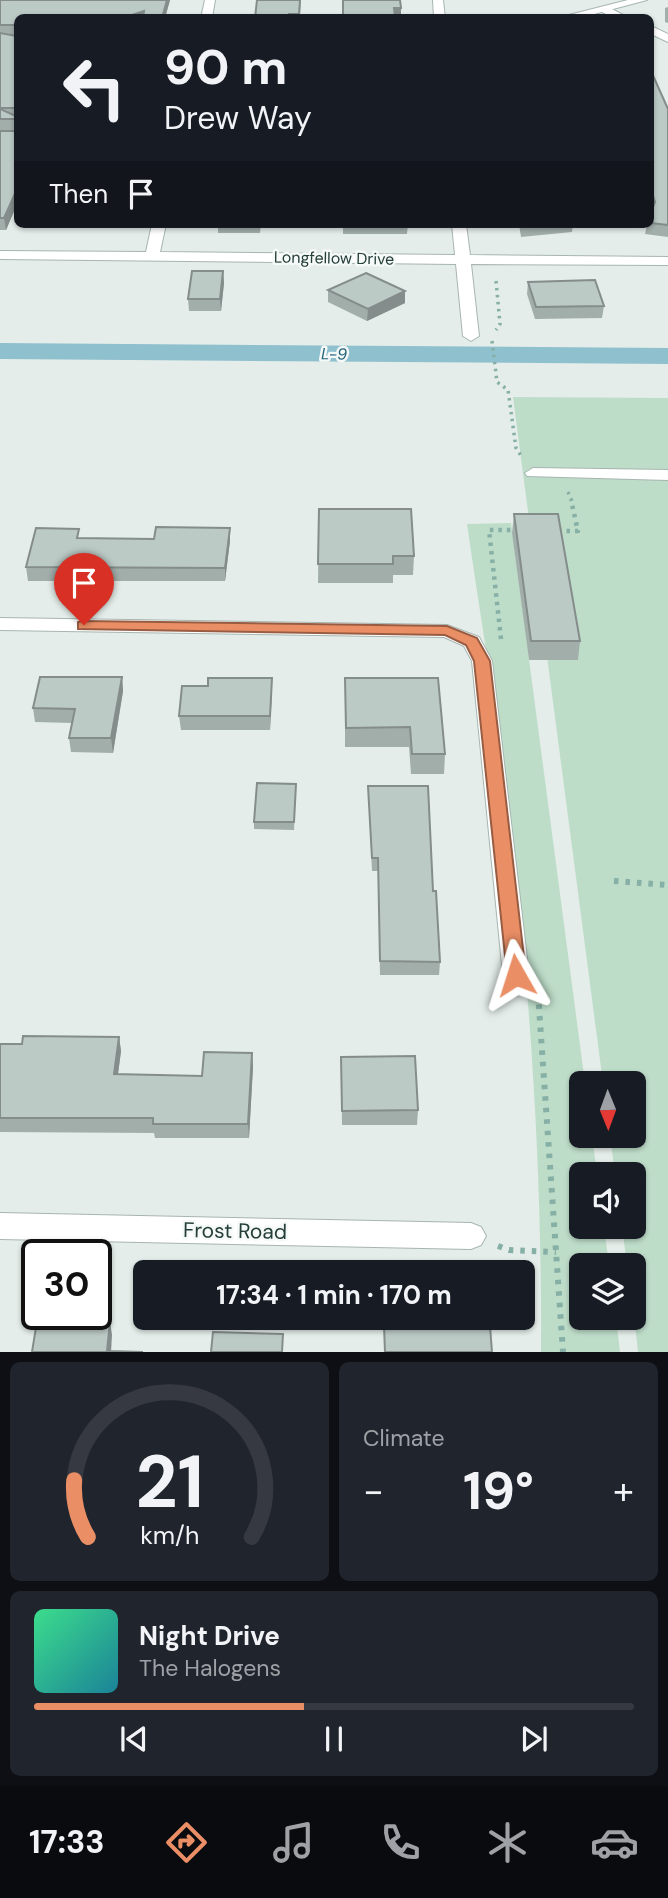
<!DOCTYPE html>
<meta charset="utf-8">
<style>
body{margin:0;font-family:"DM Sans",sans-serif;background:#20242c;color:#f1f3f6;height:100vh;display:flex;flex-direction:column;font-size:26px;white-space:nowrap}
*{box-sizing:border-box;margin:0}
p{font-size:23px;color:#9ea1a6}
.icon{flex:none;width:38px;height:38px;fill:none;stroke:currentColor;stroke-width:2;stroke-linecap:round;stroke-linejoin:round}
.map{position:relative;height:1352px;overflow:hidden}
.details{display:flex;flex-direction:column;gap:10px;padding:10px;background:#0d0f14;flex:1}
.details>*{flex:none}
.hud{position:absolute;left:14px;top:14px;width:640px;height:214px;border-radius:10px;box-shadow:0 2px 5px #0004;background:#171b24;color:#f1f3f6;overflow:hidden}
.needle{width:46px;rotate:179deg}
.fabs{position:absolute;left:569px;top:1071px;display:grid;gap:14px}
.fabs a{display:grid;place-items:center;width:77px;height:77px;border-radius:10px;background:#171b24;box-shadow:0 2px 5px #0004;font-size:35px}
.speed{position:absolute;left:21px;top:1239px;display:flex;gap:14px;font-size:35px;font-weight:700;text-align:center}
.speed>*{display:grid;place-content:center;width:91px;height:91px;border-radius:50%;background:#171b24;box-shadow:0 2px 5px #0004;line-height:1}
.speed .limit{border:4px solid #111;border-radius:10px;background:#fff;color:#111}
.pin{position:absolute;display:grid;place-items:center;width:60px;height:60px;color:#fff;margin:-72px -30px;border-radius:50% 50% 50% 0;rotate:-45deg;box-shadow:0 0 7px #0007}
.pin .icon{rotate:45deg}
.me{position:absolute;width:77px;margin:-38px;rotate:354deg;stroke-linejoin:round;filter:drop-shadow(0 0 5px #0008)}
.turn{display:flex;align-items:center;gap:24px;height:147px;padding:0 35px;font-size:32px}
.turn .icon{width:91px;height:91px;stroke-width:2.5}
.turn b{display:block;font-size:49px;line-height:60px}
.then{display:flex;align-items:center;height:66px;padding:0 35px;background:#0003;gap:14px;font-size:26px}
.big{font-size:52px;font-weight:700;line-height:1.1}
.details .card{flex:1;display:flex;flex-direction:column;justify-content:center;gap:10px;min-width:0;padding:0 24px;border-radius:10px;background:#20242c}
.details .dial{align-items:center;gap:0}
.dial svg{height:182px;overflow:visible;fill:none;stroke:#363941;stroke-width:7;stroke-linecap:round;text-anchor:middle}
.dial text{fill:#f1f3f6;stroke:none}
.song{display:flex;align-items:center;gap:21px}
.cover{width:84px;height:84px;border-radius:10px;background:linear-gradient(135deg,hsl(150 70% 55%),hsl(190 70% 35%))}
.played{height:7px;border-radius:4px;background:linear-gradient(90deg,#ea8e65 45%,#363941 45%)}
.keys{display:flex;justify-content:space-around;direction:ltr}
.heat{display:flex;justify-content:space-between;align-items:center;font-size:38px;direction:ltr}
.details .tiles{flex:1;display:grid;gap:10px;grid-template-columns:1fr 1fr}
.card:last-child{grid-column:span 2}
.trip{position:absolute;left:133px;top:1260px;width:402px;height:70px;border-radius:10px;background:#171b24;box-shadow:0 2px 5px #0004;font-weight:700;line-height:70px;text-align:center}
.menu{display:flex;height:112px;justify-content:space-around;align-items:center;background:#090b0e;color:#9ea1a6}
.menu .icon{width:49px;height:49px}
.menu .current{color:#ea8e65}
.menu b{font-size:32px;color:#f1f3f6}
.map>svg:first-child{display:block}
.green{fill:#beddc9}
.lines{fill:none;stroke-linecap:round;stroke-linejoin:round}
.canal{fill:#8fc0ce;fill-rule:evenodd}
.service-casing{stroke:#a7b5b0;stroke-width:2}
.minor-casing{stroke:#a7b5b0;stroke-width:2}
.tertiary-casing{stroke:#a7b5b0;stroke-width:2}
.path-far2{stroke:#86afa5;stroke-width:3.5;stroke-dasharray:2.5 4.5;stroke-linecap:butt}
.path-far1{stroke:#86afa5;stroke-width:4.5;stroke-dasharray:3.5 5;stroke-linecap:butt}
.path{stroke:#86afa5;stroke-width:6;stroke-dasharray:4.5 7;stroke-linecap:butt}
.service{fill:#fff;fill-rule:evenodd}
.minor{fill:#fff;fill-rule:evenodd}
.tertiary{fill:#fff;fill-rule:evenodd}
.wall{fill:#a2aeaa}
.shaded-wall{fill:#848d8b}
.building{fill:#bccac6;stroke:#848d8b;stroke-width:2}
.route{fill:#ea8e65;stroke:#985c42;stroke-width:2}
.labels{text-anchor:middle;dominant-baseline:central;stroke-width:5;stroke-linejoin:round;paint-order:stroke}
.far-street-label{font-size:16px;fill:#243e38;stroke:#f5f9f7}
.far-water-label{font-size:16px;font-style:italic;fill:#216377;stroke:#f5f9f7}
.near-street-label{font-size:21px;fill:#243e38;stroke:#f5f9f7}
</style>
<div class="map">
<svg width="668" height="1352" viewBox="0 0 668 1352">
<rect width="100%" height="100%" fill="#e4ede9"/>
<g class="green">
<polygon points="513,397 668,398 668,1352 638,1352 634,1315 634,1265 627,1265 622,1227 634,1227 634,1174 615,1174 610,1136 634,1136 634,1083 603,1083"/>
<path d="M511,523l74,560h-4v53h11l5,38h-16v53h23l5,38h-28v53h35l4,34h-79c1,-158 -8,-314 -24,-471 -12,-120 -33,-239 -50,-357z"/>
</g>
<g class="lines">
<polygon class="canal" points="0,343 668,348 668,364 0,359"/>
<g class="service-casing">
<polygon id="service" points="533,468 668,470 668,480 527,476 525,473"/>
</g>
<g class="minor-casing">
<g id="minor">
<polygon points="205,0 215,0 212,18 201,18"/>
<polygon points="433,0 443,0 445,18 434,18"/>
<polygon points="600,7 608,7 629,18 614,18 600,11"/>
<polygon points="651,26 668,34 668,42 651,34"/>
<polygon points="152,224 166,224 160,252 455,255 452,224 466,224 470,255 668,257 668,265 471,264 479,336 471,341 463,336 456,264 0,259 0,251 146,252"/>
<polygon points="0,618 447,625 479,637 492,661 529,975 525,982 516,985 507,982 503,975 472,661 464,646 444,637 0,630"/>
<polygon points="0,1213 471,1223 481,1227 486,1236 481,1245 471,1249 0,1239"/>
</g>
</g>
<g class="tertiary-casing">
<polygon id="tertiary" points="628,0 647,0 579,18 557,18"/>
</g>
<g class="path-far2">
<polyline points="496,281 500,324 496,330"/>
<polyline points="492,341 497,382 508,390 516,448 522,457"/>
<polyline points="568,492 572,501"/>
</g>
<g class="path-far1">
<polyline points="558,531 578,531 571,500"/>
<polyline points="501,639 489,530 517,530"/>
</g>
<g class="path">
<polyline points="614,881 668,885"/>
<polyline points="538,993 563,1352"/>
<polyline points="498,1246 509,1250 556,1252"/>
</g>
<use href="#service" class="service"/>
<use href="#minor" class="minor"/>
<use href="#tertiary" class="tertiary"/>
</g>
<g class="wall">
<polygon points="0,0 170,0 165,18 18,18 18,130 0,130"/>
<polygon points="257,0 301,0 300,18 255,18"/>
<polygon points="342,0 401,17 343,18"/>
<polygon points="668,7 668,23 665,22 665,8"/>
<polygon points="651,71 668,109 668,237 645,234 647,224 651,224 652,209 651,206"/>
<polygon points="0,131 18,131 18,202 6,230 0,230"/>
<polygon points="218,224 261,224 260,233 218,233"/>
<polygon points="343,224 408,224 407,234 343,234"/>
<polygon points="519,224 573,224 572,232 521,237"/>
<polygon points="223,271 224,283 221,311 189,311 188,299"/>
<polygon points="528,282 604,306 602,318 535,319 527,294"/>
<polygon points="328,290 405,291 405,303 367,321 328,302"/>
<polygon points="319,509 414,556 413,575 393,575 393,583 318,583"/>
<polygon points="514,514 580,641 578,660 529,660 512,533"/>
<polygon points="80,538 230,541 225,581 28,581 26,567"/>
<polygon points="122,677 123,691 113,753 71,752 69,738 72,723 35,722 33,708"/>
<polygon points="272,678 270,730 181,730 179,716"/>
<polygon points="345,678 445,754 444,774 411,774 409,747 345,747"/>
<polygon points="296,784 294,830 254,829 254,822"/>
<polygon points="368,786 433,891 440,962 439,975 380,975 378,871 372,871"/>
<polygon points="119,1037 121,1051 118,1074 202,1076 252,1053 253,1067 249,1138 155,1138 154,1133 0,1132 0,1044 22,1044"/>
<polygon points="341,1057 418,1110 417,1125 342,1125"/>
</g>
<g class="shaded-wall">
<polygon points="167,0 170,0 165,18 162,18"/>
<polygon points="394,8 401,8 401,17 394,18"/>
<polygon points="144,11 144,18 123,18"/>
<polygon points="18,187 18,202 6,230 4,218"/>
<polygon points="223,271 224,283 221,311 220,299"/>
<polygon points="405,291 405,303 367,321 368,309"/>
<polygon points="230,528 230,541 225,581 225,568"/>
<polygon points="122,677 123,691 113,753 111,738"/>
<polygon points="272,678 272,692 270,730 270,716"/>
<polygon points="119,1037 121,1051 116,1089 114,1074"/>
<polygon points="252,1053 253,1067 249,1138 248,1124"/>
<polygon points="110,1322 112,1335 111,1352 107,1352"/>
</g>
<g class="building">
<polygon points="0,0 167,0 162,18 143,18 144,11 123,18 18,18 18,25 0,25"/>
<polygon points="257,0 300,0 299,14 289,14 289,18 255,18"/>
<polygon points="343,0 400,0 401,8 394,8 395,18 353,18 350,15 343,15"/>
<polygon points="18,32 18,108 0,108 0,33 17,36"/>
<polygon points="651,71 668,109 668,225 651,223 651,212 655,202 651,190"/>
<polygon points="0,109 18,117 18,119 0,119"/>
<polygon points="0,131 18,131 18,187 4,218 0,218"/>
<polygon points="192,271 223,271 220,299 188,299"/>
<polygon points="366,273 405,291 368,309 328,290"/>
<polygon points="595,280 604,306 536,307 528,282"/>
<polygon points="319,509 411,509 414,556 393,556 393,564 318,564"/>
<polygon points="514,514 558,514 580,641 531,641"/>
<polygon points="156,527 230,528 225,568 26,567 36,528 79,529 77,538 154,539"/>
<polygon points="40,677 122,677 111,738 69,738 75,709 33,708"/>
<polygon points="208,678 272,678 270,716 179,716 182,686 208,686"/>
<polygon points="345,678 438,678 445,754 412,754 410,727 346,728"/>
<polygon points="257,783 296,784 294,822 254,822"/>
<polygon points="368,786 428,786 433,891 436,891 440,962 380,961 378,858 372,858"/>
<polygon points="23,1036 119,1037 114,1074 202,1076 204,1052 252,1053 248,1124 153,1124 153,1118 0,1118 0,1044 22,1044"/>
<polygon points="415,1056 418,1110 342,1111 341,1057"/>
<polygon points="37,1321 110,1322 107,1351 143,1352 32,1352"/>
<polygon points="384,1326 490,1326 492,1352 385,1352"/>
<polygon points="213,1332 283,1334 282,1352 211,1352"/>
</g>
<polygon class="route" points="84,621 447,626 477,638 490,661 526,975 523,981 510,981 507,975 474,661 466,645 445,635 78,629 78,622"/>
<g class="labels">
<g class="far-street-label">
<text transform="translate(334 258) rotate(1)">Longfellow Drive</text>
</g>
<g class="far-water-label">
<text transform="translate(334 354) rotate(1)">L-9</text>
</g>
<g class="near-street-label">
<text transform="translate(235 1231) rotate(1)">Frost Road</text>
</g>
</g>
</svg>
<div class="fabs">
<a><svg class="needle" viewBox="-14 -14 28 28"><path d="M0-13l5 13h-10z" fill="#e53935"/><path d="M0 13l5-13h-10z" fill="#9ea1a6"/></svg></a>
<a><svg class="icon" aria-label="sound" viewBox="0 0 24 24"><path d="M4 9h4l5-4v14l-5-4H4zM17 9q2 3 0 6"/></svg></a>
<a><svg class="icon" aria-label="layers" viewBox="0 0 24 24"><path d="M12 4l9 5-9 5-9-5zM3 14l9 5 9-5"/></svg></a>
</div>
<div class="speed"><div class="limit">30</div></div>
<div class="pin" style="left:84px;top:625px;background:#d93025"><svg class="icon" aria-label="arrive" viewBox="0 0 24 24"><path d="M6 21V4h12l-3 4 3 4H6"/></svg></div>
<svg class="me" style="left:516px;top:975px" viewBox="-20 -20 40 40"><path d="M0-17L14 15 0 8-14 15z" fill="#ea8e65" stroke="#fff" stroke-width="4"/></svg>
<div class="trip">17:34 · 1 min · 170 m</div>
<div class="hud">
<div class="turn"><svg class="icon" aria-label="left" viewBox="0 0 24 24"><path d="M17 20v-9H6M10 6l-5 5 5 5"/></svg><div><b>90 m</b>Drew Way</div></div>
<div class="then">Then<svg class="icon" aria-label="arrive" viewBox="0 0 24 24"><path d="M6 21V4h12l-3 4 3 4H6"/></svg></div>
</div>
</div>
<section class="details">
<div class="tiles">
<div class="card dial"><svg viewBox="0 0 100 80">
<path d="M14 69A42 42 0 1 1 86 69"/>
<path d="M14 69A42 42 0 0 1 8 44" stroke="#ea8e65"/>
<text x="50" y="56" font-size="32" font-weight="700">21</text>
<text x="50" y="72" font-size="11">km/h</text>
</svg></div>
<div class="card"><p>Climate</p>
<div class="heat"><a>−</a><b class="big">19°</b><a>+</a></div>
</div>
<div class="card">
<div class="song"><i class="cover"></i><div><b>Night Drive</b><p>The Halogens</p></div></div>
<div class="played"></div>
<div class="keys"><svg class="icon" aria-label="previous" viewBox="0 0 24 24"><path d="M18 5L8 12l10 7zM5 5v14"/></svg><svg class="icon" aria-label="pause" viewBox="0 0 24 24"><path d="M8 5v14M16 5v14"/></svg><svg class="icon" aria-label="next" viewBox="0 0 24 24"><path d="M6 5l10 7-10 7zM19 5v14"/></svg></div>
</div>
</div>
</section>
<nav class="menu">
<b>17:33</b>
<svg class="icon current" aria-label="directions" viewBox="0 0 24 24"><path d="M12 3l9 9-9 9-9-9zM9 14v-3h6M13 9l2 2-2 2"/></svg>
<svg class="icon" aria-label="music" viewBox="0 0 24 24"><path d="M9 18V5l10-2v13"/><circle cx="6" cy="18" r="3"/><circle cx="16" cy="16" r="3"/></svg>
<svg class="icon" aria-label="phone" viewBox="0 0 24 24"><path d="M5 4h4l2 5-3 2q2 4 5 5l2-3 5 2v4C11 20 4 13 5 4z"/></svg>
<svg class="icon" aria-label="climate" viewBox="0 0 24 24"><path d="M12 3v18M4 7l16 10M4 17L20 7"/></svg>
<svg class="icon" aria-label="car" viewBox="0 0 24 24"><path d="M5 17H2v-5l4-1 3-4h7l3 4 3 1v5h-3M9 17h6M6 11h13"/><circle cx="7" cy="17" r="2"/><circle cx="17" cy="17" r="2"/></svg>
</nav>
